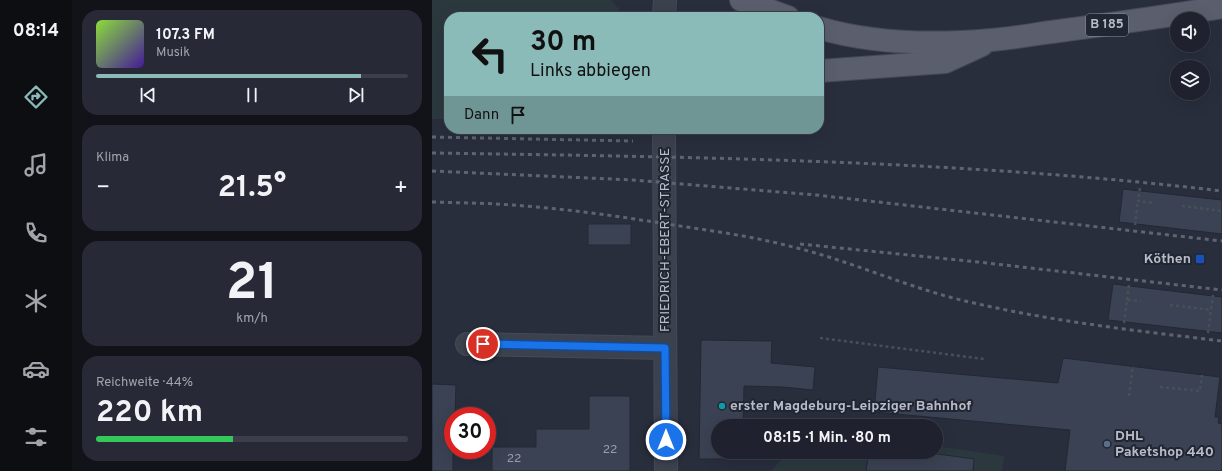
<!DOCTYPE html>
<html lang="de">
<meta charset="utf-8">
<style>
body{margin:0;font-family:Overpass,sans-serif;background:#272a36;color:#f1f3f6;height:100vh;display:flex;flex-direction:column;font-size:15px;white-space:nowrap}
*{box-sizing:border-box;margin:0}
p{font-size:13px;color:#a1a4aa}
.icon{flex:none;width:22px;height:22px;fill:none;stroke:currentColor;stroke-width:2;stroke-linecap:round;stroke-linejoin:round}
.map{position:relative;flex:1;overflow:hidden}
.sheet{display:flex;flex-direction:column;gap:10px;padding:10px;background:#111319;width:360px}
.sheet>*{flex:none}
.hud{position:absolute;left:12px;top:12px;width:380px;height:122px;border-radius:16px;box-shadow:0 4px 16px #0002,0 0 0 1px #3c3f4a;background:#8bbbb9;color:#111;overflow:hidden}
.buttons{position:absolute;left:738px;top:12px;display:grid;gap:8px}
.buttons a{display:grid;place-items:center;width:40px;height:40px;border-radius:50%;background:#1f222e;box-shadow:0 4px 16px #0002,0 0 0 1px #3c3f4a;font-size:20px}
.speed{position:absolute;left:12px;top:407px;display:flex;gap:8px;font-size:20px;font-weight:700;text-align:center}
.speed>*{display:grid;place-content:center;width:52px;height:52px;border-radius:50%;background:#1f222e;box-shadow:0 4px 16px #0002,0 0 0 1px #3c3f4a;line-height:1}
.speed .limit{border:6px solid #d22;background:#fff;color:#111}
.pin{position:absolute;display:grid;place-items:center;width:34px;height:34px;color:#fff;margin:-17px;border:2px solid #fff;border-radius:50%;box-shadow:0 1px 4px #0007}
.me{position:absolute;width:44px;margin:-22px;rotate:0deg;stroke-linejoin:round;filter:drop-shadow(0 0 3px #0008)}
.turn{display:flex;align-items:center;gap:14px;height:84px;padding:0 20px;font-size:18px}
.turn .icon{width:52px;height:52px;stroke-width:2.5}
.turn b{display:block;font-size:28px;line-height:34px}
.then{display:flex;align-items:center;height:38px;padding:0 20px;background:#0003;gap:8px;font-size:15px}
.big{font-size:30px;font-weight:700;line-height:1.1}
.sheet .widget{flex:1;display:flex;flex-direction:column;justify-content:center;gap:6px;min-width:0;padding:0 14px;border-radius:16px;background:#272a36}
.sheet .dial{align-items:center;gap:0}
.dial b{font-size:52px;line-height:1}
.song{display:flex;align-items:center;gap:12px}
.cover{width:48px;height:48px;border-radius:6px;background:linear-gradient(135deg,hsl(90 70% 55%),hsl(260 70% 35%))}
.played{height:4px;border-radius:2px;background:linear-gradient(90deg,#8bbbb9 85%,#3c3f4a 85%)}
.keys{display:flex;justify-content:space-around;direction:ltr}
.heat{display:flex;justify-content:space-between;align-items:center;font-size:22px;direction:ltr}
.charge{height:6px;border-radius:3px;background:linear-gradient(90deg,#34c759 44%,#3c3f4a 0)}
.trip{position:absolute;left:279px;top:419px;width:232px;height:40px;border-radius:20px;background:#1f222e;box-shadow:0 4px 16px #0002,0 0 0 1px #3c3f4a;font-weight:700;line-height:40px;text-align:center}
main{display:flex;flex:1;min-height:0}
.menu{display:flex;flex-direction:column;width:72px;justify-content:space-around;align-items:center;background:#0c0e12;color:#a1a4aa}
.menu .icon{width:28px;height:28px}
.menu .on{color:#8bbbb9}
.menu b{font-size:18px;color:#f1f3f6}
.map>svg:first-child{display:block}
.green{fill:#2b393f}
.building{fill:#3b4253;stroke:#232835}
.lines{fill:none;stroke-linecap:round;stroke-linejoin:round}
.minor-casing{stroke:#464a57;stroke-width:24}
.major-casing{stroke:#464a57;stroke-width:24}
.path{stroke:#445256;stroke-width:2.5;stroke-dasharray:3 3;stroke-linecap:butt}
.minor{stroke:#3c414e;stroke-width:22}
.major{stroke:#5b5f6d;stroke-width:22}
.rail{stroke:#5f6474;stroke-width:3;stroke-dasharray:4 4;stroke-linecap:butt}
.route-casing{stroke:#114b97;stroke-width:10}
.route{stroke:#1a73e8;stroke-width:7}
.transit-dot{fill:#1a4fb4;stroke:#212633;stroke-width:1.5}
.culture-dot{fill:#0f9aa8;stroke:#212633;stroke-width:1.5}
.service-dot{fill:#5c6f8a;stroke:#212633;stroke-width:1.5}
.labels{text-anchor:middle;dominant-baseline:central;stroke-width:4;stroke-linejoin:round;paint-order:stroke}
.number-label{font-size:12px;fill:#989ca9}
.shield{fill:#212633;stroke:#8b8f9b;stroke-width:1}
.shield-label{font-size:13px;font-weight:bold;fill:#b9bcc8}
.street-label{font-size:14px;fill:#b9bcc8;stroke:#212633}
.poi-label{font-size:14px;font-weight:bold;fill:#b9bcc8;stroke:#212633;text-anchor:start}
</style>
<main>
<nav class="menu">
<b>08:14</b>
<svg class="icon on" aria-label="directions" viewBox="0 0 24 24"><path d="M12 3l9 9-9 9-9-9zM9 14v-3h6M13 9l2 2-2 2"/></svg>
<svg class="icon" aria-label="music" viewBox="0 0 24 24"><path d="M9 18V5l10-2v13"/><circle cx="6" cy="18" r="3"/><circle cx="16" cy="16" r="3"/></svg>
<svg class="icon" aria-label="phone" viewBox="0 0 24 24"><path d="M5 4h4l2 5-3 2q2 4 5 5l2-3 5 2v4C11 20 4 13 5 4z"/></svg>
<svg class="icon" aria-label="climate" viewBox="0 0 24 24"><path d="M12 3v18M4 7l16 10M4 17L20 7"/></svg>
<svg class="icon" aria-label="car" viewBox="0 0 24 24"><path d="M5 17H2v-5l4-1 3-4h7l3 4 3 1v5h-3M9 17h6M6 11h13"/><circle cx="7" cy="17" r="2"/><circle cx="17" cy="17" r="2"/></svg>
<svg class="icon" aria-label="filters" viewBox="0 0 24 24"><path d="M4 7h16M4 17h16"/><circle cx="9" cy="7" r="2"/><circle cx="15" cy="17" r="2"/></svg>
</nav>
<section class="sheet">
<div class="widget">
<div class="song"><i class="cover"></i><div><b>107.3 FM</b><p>Musik</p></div></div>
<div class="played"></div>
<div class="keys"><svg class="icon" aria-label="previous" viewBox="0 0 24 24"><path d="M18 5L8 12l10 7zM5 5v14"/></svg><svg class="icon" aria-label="pause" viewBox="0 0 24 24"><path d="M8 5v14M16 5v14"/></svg><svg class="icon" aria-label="next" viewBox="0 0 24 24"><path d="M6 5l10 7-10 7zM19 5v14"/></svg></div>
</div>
<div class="widget"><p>Klima</p>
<div class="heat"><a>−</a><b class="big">21.5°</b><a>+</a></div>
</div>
<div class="widget dial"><b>21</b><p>km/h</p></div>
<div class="widget"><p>Reichweite · 44%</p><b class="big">220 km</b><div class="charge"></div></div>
</section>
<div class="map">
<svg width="790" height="471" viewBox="0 0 790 471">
<rect width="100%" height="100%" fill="#292e3d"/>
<g class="green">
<polygon points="0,0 179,0 191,14 192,17 17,17 17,119 0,119"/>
<polygon points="504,446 572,456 570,471 339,471 350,459 362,452 504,452"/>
</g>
<g class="building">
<polygon points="691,189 790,200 790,234 687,222"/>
<rect x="156" y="224" width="43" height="21"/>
<polygon points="681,284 790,297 790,333 676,320"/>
<polygon points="269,340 340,341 339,363 383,367 381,390 351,387 312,386 311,426 286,426 286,452 311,452 311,459 267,459"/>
<polygon points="631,358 788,377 783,417 787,417 786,423 790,424 790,471 633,471 638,430 442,412 446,367 626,383"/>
<polygon points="0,384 24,385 23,416 21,416 21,471 0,471"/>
<polygon points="157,396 198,396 198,471 60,471 60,447 104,447 104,429 157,429"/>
<polygon points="437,452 491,452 542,459 541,471 434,471"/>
</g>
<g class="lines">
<g class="minor-casing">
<g id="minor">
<polyline points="232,17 233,0"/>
<polyline points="232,129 234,471"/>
<polyline points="35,344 233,348"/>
</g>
</g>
<g class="major-casing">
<g id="major">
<polyline points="309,0 356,17"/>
<path d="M387,28c55,16 115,17 172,12 25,-2 50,-7 75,-10 52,-7 104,-14 156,-23"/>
<polyline points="387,71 513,62 550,45"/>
</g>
</g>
<g class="path">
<polyline points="708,188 706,201 721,203"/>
<polyline points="750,206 790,211"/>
<polyline points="703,225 706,201"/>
<polyline points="695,300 697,285"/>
<polyline points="738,305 779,310"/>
<polyline points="692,323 695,300 709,301"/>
<polyline points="776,333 781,295"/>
<polyline points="388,338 552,359"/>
<polyline points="728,387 768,391 770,375"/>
<polyline points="697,396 701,366"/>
</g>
<use href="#minor" class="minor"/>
<use href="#major" class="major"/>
<g class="rail">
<polyline points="0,137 201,141"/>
<path d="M0,153c263,4 528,7 790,38"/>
<polyline points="0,171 201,180 384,195 790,241"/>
<path d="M0,202c31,1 62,1 93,4 50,4 99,11 148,19 41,6 83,12 124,23 60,15 116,42 177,55 82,19 165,28 248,38"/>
<polyline points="368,244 546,262 790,290"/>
</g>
</g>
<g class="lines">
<g class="route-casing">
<polyline id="route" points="51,344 233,348 234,440"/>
</g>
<use href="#route" class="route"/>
</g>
<rect class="transit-dot" x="763" y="254" width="10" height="10" rx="2"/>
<circle class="culture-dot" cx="290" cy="406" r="4"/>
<circle class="service-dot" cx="675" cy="444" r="4"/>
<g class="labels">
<g class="number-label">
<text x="178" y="450">22</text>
<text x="82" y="459">22</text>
</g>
<rect class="shield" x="654" y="14" width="42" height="22" rx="3"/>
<g class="shield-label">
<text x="675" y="25">B 185</text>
</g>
<g class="street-label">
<text transform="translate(233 240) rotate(-90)">FRIEDRICH-EBERT-STRASSE</text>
</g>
<g class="poi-label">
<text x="759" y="259" text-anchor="end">Köthen</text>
<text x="298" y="406">erster Magdeburg-Leipziger Bahnhof</text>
<text x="683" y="436">DHL<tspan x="683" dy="16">Paketshop 440</tspan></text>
</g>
</g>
</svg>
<div class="buttons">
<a><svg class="icon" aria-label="sound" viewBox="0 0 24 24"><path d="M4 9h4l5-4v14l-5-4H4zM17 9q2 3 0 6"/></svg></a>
<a><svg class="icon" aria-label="layers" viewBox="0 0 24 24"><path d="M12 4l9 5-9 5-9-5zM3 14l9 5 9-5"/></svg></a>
</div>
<div class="speed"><div class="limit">30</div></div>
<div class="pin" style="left:51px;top:344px;background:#d93025"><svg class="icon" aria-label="arrive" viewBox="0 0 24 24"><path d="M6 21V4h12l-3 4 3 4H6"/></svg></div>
<svg class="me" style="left:234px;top:440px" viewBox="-20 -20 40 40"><circle r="17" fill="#1a73e8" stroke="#fff" stroke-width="3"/><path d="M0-11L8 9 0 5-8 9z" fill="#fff"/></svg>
<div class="trip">08:15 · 1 Min. · 80 m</div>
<div class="hud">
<div class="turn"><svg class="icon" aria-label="left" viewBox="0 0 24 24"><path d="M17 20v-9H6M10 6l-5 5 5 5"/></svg><div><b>30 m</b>Links abbiegen</div></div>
<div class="then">Dann<svg class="icon" aria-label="arrive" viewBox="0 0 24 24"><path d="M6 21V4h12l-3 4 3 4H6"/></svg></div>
</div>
</div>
</main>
